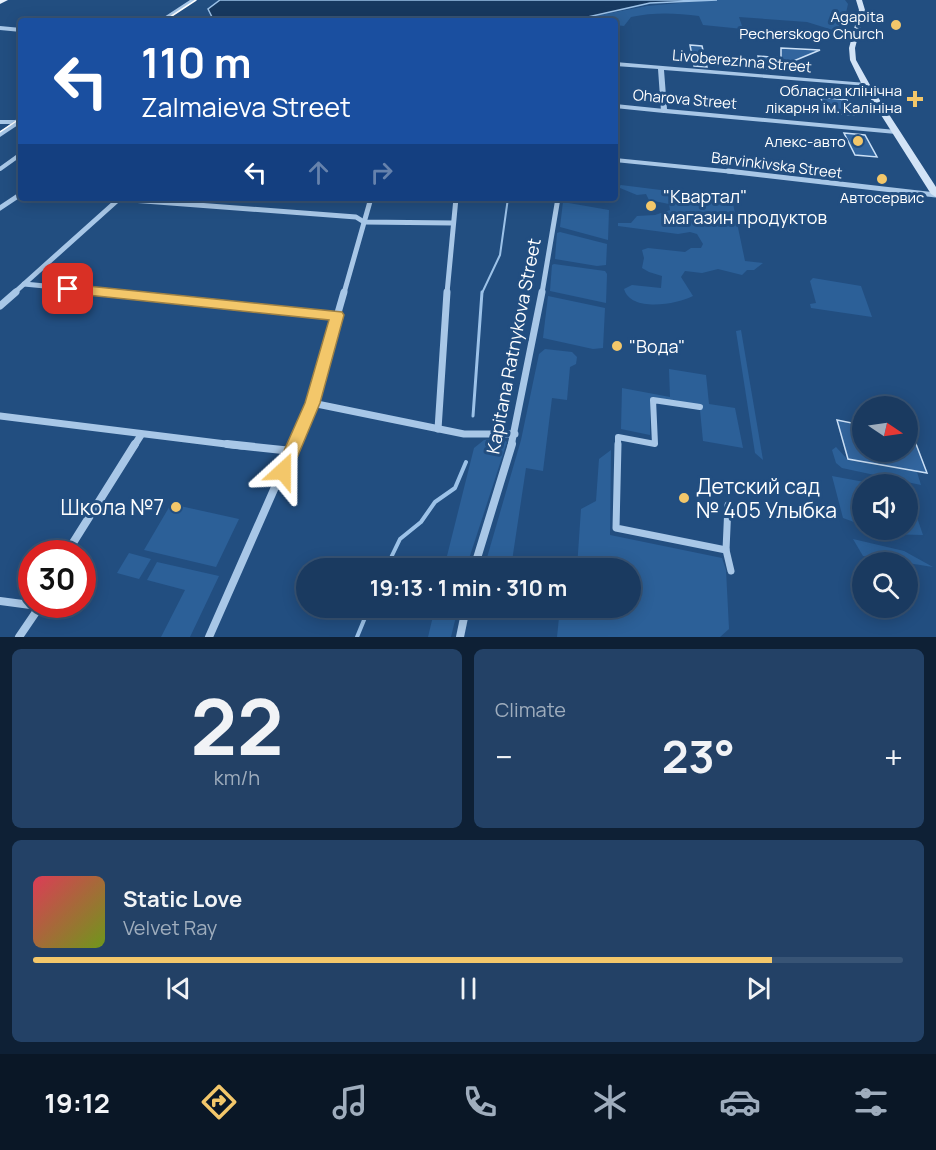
<!DOCTYPE html>
<meta charset="utf-8">
<style>
body{margin:0;font-family:Manrope,sans-serif;background:#234166;color:#f1f3f6;height:100vh;display:flex;flex-direction:column;font-size:22px;white-space:nowrap}
*{box-sizing:border-box;margin:0}
p{font-size:20px;color:#9fadbd}
.icon{flex:none;width:33px;height:33px;fill:none;stroke:currentColor;stroke-width:2;stroke-linecap:round;stroke-linejoin:round}
.map{position:relative;height:637px;overflow:hidden}
.sheet{display:flex;flex-direction:column;gap:12px;padding:12px;background:#0e2035;flex:1}
.sheet>*{flex:none}
.hud{position:absolute;left:18px;top:18px;width:600px;height:183px;border-radius:6px;box-shadow:0 3px 15px #0003,0 0 0 2px #385475;background:#1a4fa0;color:#fff;overflow:hidden}
.needle{width:39px;rotate:103deg}
.buttons{position:absolute;left:852px;top:396px;display:grid;gap:12px}
.buttons a{display:grid;place-items:center;width:66px;height:66px;border-radius:50%;background:#1a3a60;box-shadow:0 3px 15px #0003,0 0 0 2px #385475;font-size:30px}
.speed{position:absolute;left:18px;top:540px;display:flex;gap:12px;font-size:30px;font-weight:700;text-align:center}
.speed>*{display:grid;place-content:center;width:78px;height:78px;border-radius:50%;background:#1a3a60;box-shadow:0 3px 15px #0003,0 0 0 2px #385475;line-height:1}
.speed .limit{border:9px solid #d22;background:#fff;color:#111}
.pin{position:absolute;display:grid;place-items:center;width:51px;height:51px;color:#fff;margin:-26px;border-radius:12px;box-shadow:0 3px 9px #0006}
.me{position:absolute;width:66px;margin:-33px;rotate:24deg;stroke-linejoin:round;filter:drop-shadow(0 0 4px #0008)}
.turn{display:flex;align-items:center;gap:21px;height:126px;padding:0 24px;font-size:27px}
.turn .icon{width:78px;height:78px;stroke-width:2.5}
.turn b{display:block;font-size:42px;line-height:51px}
.lanes{display:flex;align-items:center;height:57px;padding:0 24px;background:#0003;justify-content:center;gap:30px;direction:ltr}
.lanes .off{opacity:.35}
.big{font-size:45px;font-weight:700;line-height:1.1}
.sheet .widget{flex:1;display:flex;flex-direction:column;justify-content:center;gap:9px;min-width:0;padding:0 21px;border-radius:9px;background:#234166}
.sheet .dial{align-items:center;gap:0}
.dial b{font-size:78px;line-height:1}
.song{display:flex;align-items:center;gap:18px}
.cover{width:72px;height:72px;border-radius:9px;background:linear-gradient(135deg,hsl(350 70% 55%),hsl(80 70% 35%))}
.played{height:6px;border-radius:3px;background:linear-gradient(90deg,#f3c76a 85%,#385475 85%)}
.keys{display:flex;justify-content:space-around;direction:ltr}
.heat{display:flex;justify-content:space-between;align-items:center;font-size:33px;direction:ltr}
.sheet .tiles{flex:1;display:grid;gap:12px;grid-template-columns:1fr 1fr}
.widget:last-child{grid-column:span 2}
.trip{position:absolute;left:296px;top:558px;width:345px;height:60px;border-radius:30px;background:#1a3a60;box-shadow:0 3px 15px #0003,0 0 0 2px #385475;font-weight:700;line-height:60px;text-align:center}
.tabs{display:flex;height:96px;justify-content:space-around;align-items:center;background:#0a1726;color:#9fadbd}
.tabs .icon{width:42px;height:42px}
.tabs .active{color:#f3c76a}
.tabs b{font-size:27px;color:#f1f3f6}
.map>svg:first-child{display:block}
.green{fill:#2c6098}
.water{fill:#173960;stroke:#9cc2e8;stroke-width:1.5}
.lines{fill:none;stroke-linecap:round;stroke-linejoin:round}
.stream-far2{stroke:#9cc2e8;stroke-width:2}
.stream-far1{stroke:#9cc2e8;stroke-width:3}
.stream{stroke:#9cc2e8;stroke-width:4}
.building{fill:#32659e;stroke:#cbe0f6;stroke-width:1.5}
.pedestrian-far1{stroke:#a8c7e7;stroke-width:6}
.pedestrian{stroke:#a8c7e7;stroke-width:7}
.minor-far3{stroke:#a8c7e7;stroke-width:4}
.minor-far2{stroke:#a8c7e7;stroke-width:5}
.minor-far1{stroke:#a8c7e7;stroke-width:7}
.minor{stroke:#a8c7e7;stroke-width:8}
.tertiary{fill:#a8c7e7;fill-rule:evenodd}
.secondary{fill:#d2e3f6;fill-rule:evenodd}
.primary{fill:#eaf2fd;fill-rule:evenodd}
.tram{stroke:#fff;stroke-width:1.5}
.route{fill:#f3c76a;stroke:#9e8145;stroke-width:1.5}
.poi-dot{fill:#f3c76a;stroke:#224e80;stroke-width:2}
.labels{text-anchor:middle;dominant-baseline:central;stroke-width:6;stroke-linejoin:round;paint-order:stroke}
.far-poi-label{font-size:15px;fill:#fff;stroke:#224e80;text-anchor:end}
.far-street-label{font-size:15px;fill:#fff;stroke:#224e80}
.poi-label{font-size:18px;fill:#fff;stroke:#224e80;text-anchor:start}
.street-label{font-size:18px;fill:#fff;stroke:#224e80}
.near-poi-label{font-size:21px;fill:#fff;stroke:#224e80;text-anchor:start}
</style>
<div class="map">
<svg width="936" height="637" viewBox="0 0 936 637">
<rect width="100%" height="100%" fill="#224e80"/>
<g class="green">
<path d="M711,0h134l3,4 -5,22 -7,5 -29,-9 -68,-5 4,12 -40,-4 -4,-9c-23,-3 -45,-4 -68,1l-7,9 -9,-1v-4h-46l78,-15z"/>
<path d="M621,185l111,14 13,62 18,2 -9,7h-7l-5,5 -24,-6 -16,4 -17,-2 -4,6 12,19c-15,8 -62,17 -69,-7l8,-4 29,3 1,-12 -13,-4 -7,-4 2,-10 -2,-8 6,-2 37,4 6,-4h10l2,-4 -6,-10 -7,-2 -12,2 -60,-8v-3h13l6,-7 18,-1 15,-5 -1,-6 -20,-4 -3,-6 -9,1 -17,-7 -2,-1z"/>
<polygon points="563,202 609,210 608,240 560,227"/>
<polygon points="560,232 607,244 606,265 597,266 555,259 557,233"/>
<polygon points="554,264 605,271 607,274 606,303 550,291 552,265"/>
<polygon points="813,278 861,286 872,317 811,308 810,304 816,303 810,281"/>
<polygon points="548,296 605,308 603,348 593,349 543,338"/>
<polygon points="741,330 763,460 755,453 736,331"/>
<polygon points="545,349 572,352 577,357 576,364 570,367 567,400 552,398 543,471 526,468 512,561 494,557 492,568 484,568 521,440 539,354"/>
<polygon points="669,369 706,375 709,404 735,408 743,448 703,441 700,410 650,401 650,435 621,429 622,388 670,397"/>
<polygon points="498,437 507,442 466,568 444,568 474,448 484,440"/>
<polygon points="836,447 848,460 917,472 921,485 842,468 836,463 832,450"/>
<polygon points="611,450 610,535 722,558 726,570 729,629 720,637 557,637 560,608 630,608 630,568 577,568 581,509 596,501 599,459"/>
<polygon points="832,476 875,484 862,484 862,525 843,518"/>
<polygon points="908,491 923,535 886,534 873,530 908,530"/>
<polygon points="171,504 239,519 216,567 144,550"/>
<polygon points="853,539 904,551 933,567 863,556"/>
<polygon points="129,553 151,559 139,579 117,573"/>
<polygon points="157,562 219,576 190,637 161,637 185,590 147,580"/>
<polygon points="435,608 458,608 451,637 428,637"/>
</g>
<polygon class="water" points="220,0 717,0 650,3 570,21 214,21 208,9"/>
<g class="lines">
<polyline class="stream-far2" points="482,293 500,255 508,198"/>
<polyline class="stream-far1" points="473,416 482,292"/>
<g class="stream">
<polyline points="386,568 400,539 421,522 435,502 455,488 466,462"/>
<polyline points="357,637 369,608"/>
</g>
</g>
<g class="building">
<polygon points="690,45 702,46 707,67 694,66"/>
<polygon points="781,48 820,50 772,70 761,68 758,56 781,58"/>
<polygon points="820,97 847,100 854,115 829,113"/>
<polygon points="844,133 865,135 877,157 855,155"/>
<polygon points="837,420 862,425 862,452 908,452 908,423 927,473 848,459"/>
</g>
<g class="lines">
<polyline class="pedestrian-far1" points="618,446 618,437 655,444 653,400 700,407"/>
<g class="pedestrian">
<polyline points="618,444 616,528 726,550"/>
<polyline points="728,505 726,550 731,571"/>
</g>
<g class="minor-far3">
<polyline points="615,106 664,111"/>
<polyline points="0,122 18,122"/>
<polyline points="615,160 744,173"/>
<polyline points="0,169 21,154"/>
</g>
<g class="minor-far2">
<polyline points="728,171 936,195"/>
<polyline points="118,199 356,217 364,222 453,223"/>
<polyline points="0,208 21,194"/>
<polyline points="24,284 118,293"/>
<polyline points="14,293 120,198"/>
<polyline points="344,293 371,198"/>
<polyline points="447,293 456,198"/>
<polyline points="542,293 558,198"/>
</g>
<g class="minor-far1">
<polyline points="103,292 337,315"/>
<polyline points="0,306 16,292"/>
<polyline points="312,403 464,434 515,434"/>
<polyline points="0,416 242,446"/>
<polyline points="438,429 447,292"/>
<polyline points="134,446 141,435"/>
<polyline points="293,446 312,403 344,292"/>
<polyline points="511,446 542,292"/>
</g>
<g class="minor">
<polyline points="227,444 292,451"/>
<polyline points="66,554 135,444"/>
<polyline points="474,568 512,444"/>
<polyline points="0,601 38,606"/>
<polyline points="19,637 36,612 38,604"/>
<polyline points="209,637 294,444"/>
<polyline points="460,637 466,608"/>
</g>
<g class="tertiary">
<polygon points="190,0 196,0 165,21 158,21"/>
<polygon points="0,26 21,28 21,32 0,30"/>
<polygon points="615,62 866,83 868,84 868,86 664,70 667,109 896,130 900,132 896,134 664,113 661,111 658,69 615,66"/>
<polygon points="18,118 21,118 21,123 0,137 0,132"/>
</g>
<polygon class="secondary" points="856,0 862,0 865,10 855,48 856,60 870,85 936,187 936,197 931,194 862,85 850,60 849,48 859,10"/>
<polygon class="primary" points="0,0 8,0 0,4"/>
<g class="tram">
<polyline points="164,21 196,0"/>
<polyline points="0,132 21,118"/>
</g>
</g>
<polygon class="route" points="68,284 342,312 344,315 320,403 289,477 283,480 277,477 275,471 305,403 329,320 68,293 62,289"/>
<g class="poi-dot">
<circle cx="896" cy="25" r="6"/>
<path d="M912 90h6v6h6v6h-6v6h-6v-6h-6v-6h6z"/>
<circle cx="858" cy="141" r="6"/>
<circle cx="882" cy="179" r="6"/>
<circle cx="651" cy="206" r="6"/>
<circle cx="617" cy="346" r="6"/>
<circle cx="684" cy="498" r="6"/>
<circle cx="176" cy="507" r="6"/>
</g>
<g class="labels">
<g class="far-poi-label">
<text x="884" y="16">Agapita<tspan x="884" dy="17">Pecherskogo Church</tspan></text>
<text x="902" y="90">Обласна клінічна<tspan x="902" dy="17">лікарня ім. Калініна</tspan></text>
<text x="846" y="141">Алекс-авто</text>
<text x="882" y="197" text-anchor="middle">Автосервис</text>
</g>
<g class="far-street-label">
<text transform="translate(742 61) rotate(5)">Livoberezhna Street</text>
<text transform="translate(685 99) rotate(5)">Oharova Street</text>
<text transform="translate(777 165) rotate(7)">Barvinkivska Street</text>
</g>
<g class="poi-label">
<text x="663" y="196">"Квартал"<tspan x="663" dy="21">магазин продуктов</tspan></text>
<text x="629" y="346">"Вода"</text>
</g>
<g class="street-label">
<text transform="translate(513 346) rotate(-79)">Kapitana Ratnykova Street</text>
</g>
<g class="near-poi-label">
<text x="696" y="486">Детский сад<tspan x="696" dy="24">№ 405 Улыбка</tspan></text>
<text x="164" y="507" text-anchor="end">Школа №7</text>
</g>
</g>
</svg>
<div class="buttons">
<a><svg class="needle" viewBox="-14 -14 28 28"><path d="M0-13l5 13h-10z" fill="#e53935"/><path d="M0 13l5-13h-10z" fill="#9fadbd"/></svg></a>
<a><svg class="icon" aria-label="sound" viewBox="0 0 24 24"><path d="M4 9h4l5-4v14l-5-4H4zM17 9q2 3 0 6"/></svg></a>
<a><svg class="icon" aria-label="search" viewBox="0 0 24 24"><circle cx="10" cy="10" r="6"/><path d="M15 15l6 6"/></svg></a>
</div>
<div class="speed"><div class="limit">30</div></div>
<div class="pin" style="left:68px;top:289px;background:#d93025"><svg class="icon" aria-label="arrive" viewBox="0 0 24 24"><path d="M6 21V4h12l-3 4 3 4H6"/></svg></div>
<svg class="me" style="left:283px;top:471px" viewBox="-20 -20 40 40"><path d="M0-17L14 15 0 8-14 15z" fill="#f3c76a" stroke="#fff" stroke-width="4"/></svg>
<div class="trip">19:13 · 1 min · 310 m</div>
<div class="hud">
<div class="turn"><svg class="icon" aria-label="left" viewBox="0 0 24 24"><path d="M17 20v-9H6M10 6l-5 5 5 5"/></svg><div><b>110 m</b>Zalmaieva Street</div></div>
<div class="lanes"><svg class="icon" aria-label="left" viewBox="0 0 24 24"><path d="M17 20v-9H6M10 6l-5 5 5 5"/></svg><svg class="icon off" aria-label="ahead" viewBox="0 0 24 24"><path d="M12 20V5M6 11l6-6 6 6"/></svg><svg class="icon off" aria-label="right" viewBox="0 0 24 24"><path d="M7 20v-9h11M14 6l5 5-5 5"/></svg></div>
</div>
</div>
<section class="sheet">
<div class="tiles">
<div class="widget dial"><b>22</b><p>km/h</p></div>
<div class="widget"><p>Climate</p>
<div class="heat"><a>−</a><b class="big">23°</b><a>+</a></div>
</div>
<div class="widget">
<div class="song"><i class="cover"></i><div><b>Static Love</b><p>Velvet Ray</p></div></div>
<div class="played"></div>
<div class="keys"><svg class="icon" aria-label="previous" viewBox="0 0 24 24"><path d="M18 5L8 12l10 7zM5 5v14"/></svg><svg class="icon" aria-label="pause" viewBox="0 0 24 24"><path d="M8 5v14M16 5v14"/></svg><svg class="icon" aria-label="next" viewBox="0 0 24 24"><path d="M6 5l10 7-10 7zM19 5v14"/></svg></div>
</div>
</div>
</section>
<nav class="tabs">
<b>19:12</b>
<svg class="icon active" aria-label="directions" viewBox="0 0 24 24"><path d="M12 3l9 9-9 9-9-9zM9 14v-3h6M13 9l2 2-2 2"/></svg>
<svg class="icon" aria-label="music" viewBox="0 0 24 24"><path d="M9 18V5l10-2v13"/><circle cx="6" cy="18" r="3"/><circle cx="16" cy="16" r="3"/></svg>
<svg class="icon" aria-label="phone" viewBox="0 0 24 24"><path d="M5 4h4l2 5-3 2q2 4 5 5l2-3 5 2v4C11 20 4 13 5 4z"/></svg>
<svg class="icon" aria-label="climate" viewBox="0 0 24 24"><path d="M12 3v18M4 7l16 10M4 17L20 7"/></svg>
<svg class="icon" aria-label="car" viewBox="0 0 24 24"><path d="M5 17H2v-5l4-1 3-4h7l3 4 3 1v5h-3M9 17h6M6 11h13"/><circle cx="7" cy="17" r="2"/><circle cx="17" cy="17" r="2"/></svg>
<svg class="icon" aria-label="filters" viewBox="0 0 24 24"><path d="M4 7h16M4 17h16"/><circle cx="9" cy="7" r="2"/><circle cx="15" cy="17" r="2"/></svg>
</nav>
